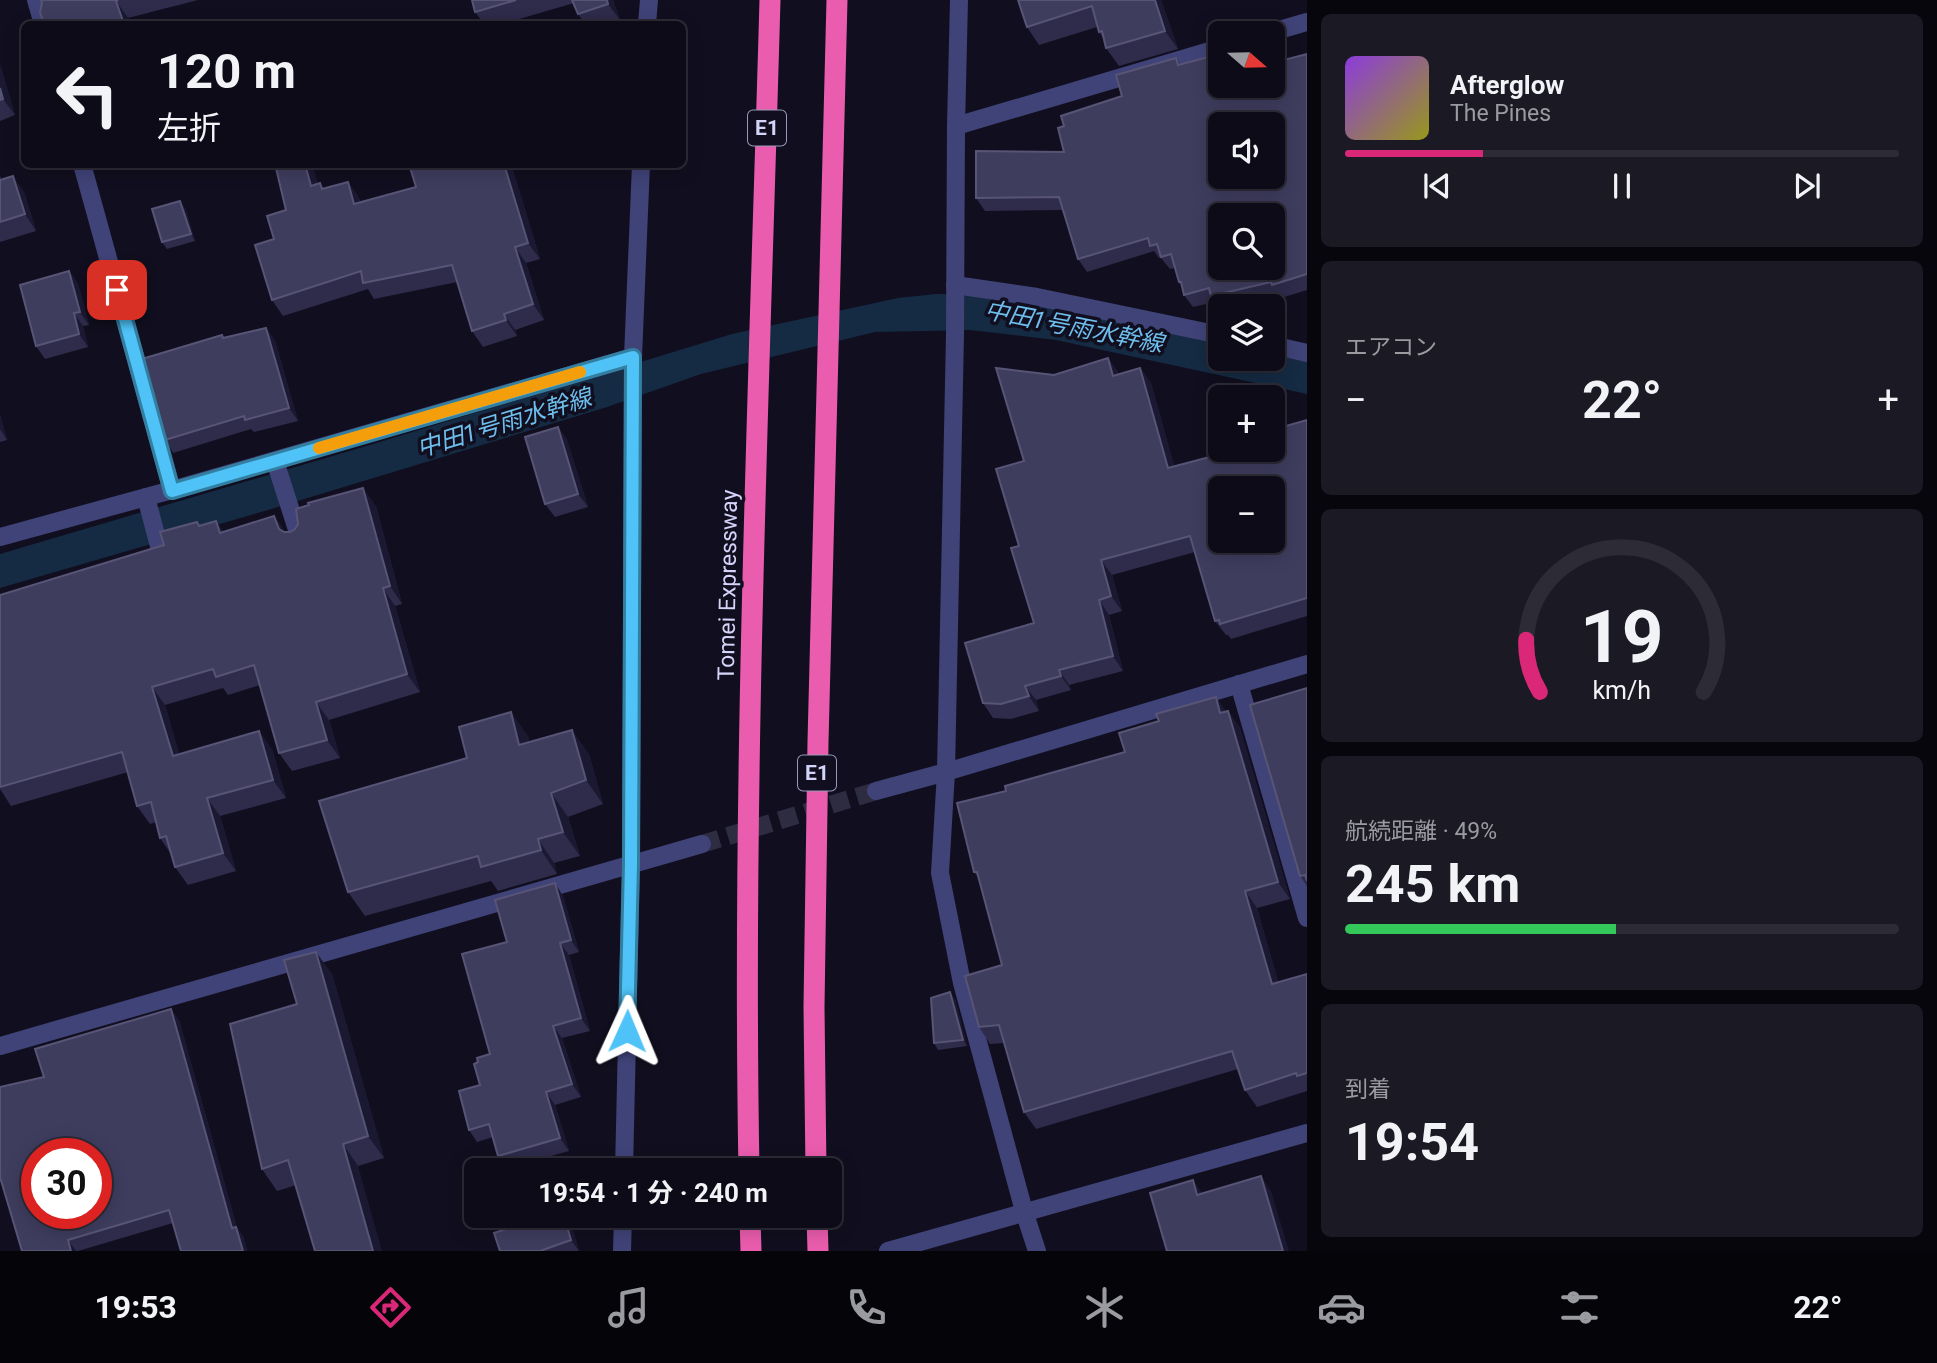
<!DOCTYPE html>
<html lang="ja">
<meta charset="utf-8">
<style>
body{margin:0;font-family:Roboto,"Noto Sans JP",sans-serif;background:#1b1924;color:#f1f3f6;height:100vh;display:flex;flex-direction:column;font-size:26px;white-space:nowrap}
*{box-sizing:border-box;margin:0}
p{font-size:23px;color:#9a9ba1}
.icon{flex:none;width:38px;height:38px;fill:none;stroke:currentColor;stroke-width:2;stroke-linecap:round;stroke-linejoin:round}
.map{position:relative;flex:1;overflow:hidden}
.side{display:flex;flex-direction:column;gap:14px;padding:14px;background:#07060d;width:630px}
.side>*{flex:none}
.top-card{position:absolute;left:21px;top:21px;width:665px;height:147px;border-radius:10px;box-shadow:0 4px 18px #0003,0 0 0 2px #2d2b36;background:#0d0b17;color:#f1f3f6;overflow:hidden}
.needle{width:46px;rotate:110deg}
.controls{position:absolute;left:1208px;top:21px;display:grid;gap:14px}
.controls a{display:grid;place-items:center;width:77px;height:77px;border-radius:10px;background:#0d0b17;box-shadow:0 4px 18px #0003,0 0 0 2px #2d2b36;font-size:35px}
.speed{position:absolute;left:21px;top:1138px;display:flex;gap:14px;font-size:35px;font-weight:700;text-align:center}
.speed>*{display:grid;place-content:center;width:91px;height:91px;border-radius:50%;background:#0d0b17;box-shadow:0 4px 18px #0003,0 0 0 2px #2d2b36;line-height:1}
.speed .limit{border:10px solid #d22;background:#fff;color:#111}
.pin{position:absolute;display:grid;place-items:center;width:60px;height:60px;color:#fff;margin:-30px;border-radius:14px;box-shadow:0 4px 10px #0006}
.me{position:absolute;width:77px;margin:-38px;rotate:1deg;stroke-linejoin:round;filter:drop-shadow(0 0 5px #0008)}
.turn{display:flex;align-items:center;gap:24px;height:147px;padding:0 21px;font-size:32px}
.turn .icon{width:91px;height:91px;stroke-width:2.5}
.turn b{display:block;font-size:49px;line-height:60px}
.big{font-size:52px;font-weight:700;line-height:1.1}
.side .card{flex:1;display:flex;flex-direction:column;justify-content:center;gap:10px;min-width:0;padding:0 24px;border-radius:10px;background:#1b1924}
.side .dial{align-items:center;gap:0}
.dial svg{height:182px;overflow:visible;fill:none;stroke:#2d2b36;stroke-width:7;stroke-linecap:round;text-anchor:middle}
.dial text{fill:#f1f3f6;stroke:none}
.song{display:flex;align-items:center;gap:21px}
.cover{width:84px;height:84px;border-radius:10px;background:linear-gradient(135deg,hsl(270 70% 55%),hsl(60 70% 35%))}
.played{height:7px;border-radius:4px;background:linear-gradient(90deg,#db2777 25%,#2d2b36 25%)}
.keys{display:flex;justify-content:space-around;direction:ltr}
.heat{display:flex;justify-content:space-between;align-items:center;font-size:38px;direction:ltr}
.charge{height:10px;border-radius:5px;background:linear-gradient(90deg,#34c759 49%,#2d2b36 0)}
.trip{position:absolute;left:464px;top:1158px;width:378px;height:70px;border-radius:10px;background:#0d0b17;box-shadow:0 4px 18px #0003,0 0 0 2px #2d2b36;font-weight:700;line-height:70px;text-align:center}
.tabs{display:flex;height:112px;justify-content:space-around;align-items:center;background:#050409;color:#9a9ba1}
.tabs .icon{width:49px;height:49px}
.tabs .selected{color:#db2777}
.tabs b{font-size:32px;color:#f1f3f6}
main{display:flex;flex:1;min-height:0}
.map>svg:first-child{display:block}
.water{fill:#152b43}
.lines{fill:none;stroke-linecap:round;stroke-linejoin:round}
.minor-tunnel{stroke:#2e2c40;stroke-width:18;stroke-dasharray:18 9;stroke-linecap:butt}
.minor{stroke:#404378;stroke-width:18}
.highway{stroke:#ea5dae;stroke-width:21}
.wall{fill:#2e2b4b}
.shaded-wall{fill:#1b1832}
.building{fill:#3f3d5e;stroke:#575476;stroke-width:2;fill-rule:evenodd}
.route-casing{stroke:#337fa1;stroke-width:18}
.route{stroke:#4fc3f7;stroke-width:12}
.slow{stroke:#f59e0b;stroke-width:12}
.labels{text-anchor:middle;dominant-baseline:central;stroke-width:7;stroke-linejoin:round;paint-order:stroke}
.shield{fill:#110f1f;stroke:#9a98b8;stroke-width:2}
.shield-label{font-size:21px;font-weight:bold;fill:#d4d3f9}
.street-label{font-size:23px;fill:#d4d3f9;stroke:#110f1f}
.water-label{font-size:24px;font-style:italic;fill:#6ebeec;stroke:#110f1f}
</style>
<main>
<div class="map">
<svg width="1307" height="1251" viewBox="0 0 1307 1251">
<rect width="100%" height="100%" fill="#110f1f"/>
<path class="water" d="M936,294c93,0 192,28 284,46v19h52v-7l35,8v34l-251,-54 -86,-10 -95,2 -174,42 -94,33 -329,100 -278,81v-34l380,-112 352,-108 166,-36z"/>
<g class="lines">
<polyline class="minor-tunnel" points="702,844 876,791"/>
<g class="minor">
<polyline points="36,0 43,24"/>
<polyline points="959,0 956,126 955,334 946,772 940,873 962,983 1024,1211 1037,1251"/>
<polyline points="647,24 649,0"/>
<polyline points="1269,33 1307,22"/>
<polyline points="956,126 1220,48"/>
<polyline points="82,164 172,490"/>
<polyline points="955,285 1037,297 1220,335"/>
<polyline points="1272,345 1307,353"/>
<polyline points="275,461 300,539"/>
<polyline points="146,497 160,550"/>
<polyline points="0,537 172,490 633,357"/>
<polyline points="1239,684 1307,918"/>
<polyline points="876,791 946,772 1307,664"/>
<polyline points="0,1046 702,844"/>
<polyline points="624,1171 631,864 633,357 641,164"/>
<polyline points="622,1251 623,1216"/>
<polyline points="888,1251 1307,1133"/>
</g>
<g class="highway">
<path d="M749,1171c-7,-390 10,-781 21,-1171"/>
<polyline points="816,1171 814,1007 818,742 837,0"/>
<polyline points="750,1216 751,1251"/>
<polyline points="817,1216 818,1251"/>
</g>
</g>
<g class="wall">
<polygon points="41,0 198,0 128,18 42,3"/>
<polygon points="472,0 613,0 620,20 608,24 585,24 578,14 574,3 502,24 484,24 475,12"/>
<polygon points="1018,0 1161,0 1178,49 1119,66 1106,48 1104,39 1099,32 1097,27 1039,45 1027,27"/>
<polygon points="1307,54 1307,290 1281,298 1279,295 1232,306 1220,306 1220,309 1215,302 1193,307 1184,295 1183,288 1179,282 1175,268 1170,269 1161,258 1159,258 1154,251 1087,272 1078,259 1063,210 985,211 976,198 1064,152 1122,96 1176,58 1181,65 1220,86"/>
<polygon points="0,65 15,115 0,121"/>
<polygon points="511,164 540,259 526,263 544,320 515,330 517,336 483,347 472,331 457,282 374,299 368,289 283,316 272,300 274,239 286,210 317,184 324,188 348,182 359,198 360,202 416,187"/>
<polygon points="0,175 1,179 24,192 36,231 0,242"/>
<polygon points="185,208 195,241 167,249 162,242"/>
<polygon points="69,271 78,284 89,325 83,326 88,347 45,359 36,346"/>
<polygon points="266,328 275,341 298,421 254,432 251,429 173,453 165,440 222,335 224,338"/>
<polygon points="1108,358 1119,374 1140,368 1151,383 1174,466 1281,438 1307,420 1307,616 1231,639 1228,635 1226,635 1215,621 1195,552 1112,575 1122,611 1109,615 1123,671 1069,685 1071,690 1036,700 1039,711 1011,719 993,718 983,703 1034,623 1024,461 1054,375"/>
<polygon points="0,415 7,440 0,442"/>
<polygon points="558,427 567,440 588,507 555,517 545,504"/>
<polygon points="376,506 402,604 395,606 420,692 329,720 340,758 292,771 279,753 260,685 228,695 223,688 165,705 179,754 272,749 286,798 220,816 236,871 188,885 175,867 171,854 160,838 156,822 150,824 137,806 128,772 11,806 0,789 0,595 164,545 197,522 200,526 223,532 274,516 285,532 290,532"/>
<polygon points="1307,688 1307,886 1300,876"/>
<polygon points="1216,697 1226,712 1228,711 1240,728 1290,899 1257,908 1278,982 1307,974 1307,1091 1257,1107 1245,1090 1238,1069 1036,1129 1024,1112 1004,1043 990,1044 979,1027 1002,965 979,879 974,872 1006,791 1125,752 1159,721"/>
<polygon points="528,736 529,742 589,754 603,804 568,817 580,856 554,863 557,874 498,891 491,881 365,916 348,892"/>
<polygon points="563,896 579,952 569,955 590,1031 562,1038 581,1097 555,1105 569,1151 507,1168 498,1156 493,1137 477,1142 469,1130 480,1085 478,1062 490,1054 507,942"/>
<polygon points="332,974 384,1158 277,1191 262,1169 297,1004"/>
<polygon points="955,999 967,1046 938,1050 934,1043"/>
<polygon points="179,1020 237,1228 244,1238 173,1223 78,1251 22,1251 44,1077"/>
<polygon points="546,1216 566,1216 571,1224 579,1251 500,1251"/>
</g>
<g class="shaded-wall">
<polygon points="607,0 613,0 620,20 608,4"/>
<polygon points="1155,0 1161,0 1178,49 1165,31"/>
<polygon points="116,1 128,18 130,24 124,24"/>
<polygon points="0,65 15,115 3,99 0,88"/>
<polygon points="305,164 313,164 322,202 311,186"/>
<polygon points="504,164 511,164 540,259 528,243"/>
<polygon points="13,176 24,192 36,231 25,214"/>
<polygon points="348,182 359,198 365,220 354,204"/>
<polygon points="180,201 185,208 195,241 191,234"/>
<polygon points="515,247 526,263 544,320 533,304"/>
<polygon points="69,271 78,284 89,325 80,312"/>
<polygon points="74,313 83,326 88,347 79,334"/>
<polygon points="504,314 515,330 517,336 506,320"/>
<polygon points="266,328 275,341 298,421 289,408"/>
<polygon points="1108,358 1118,373 1123,391 1113,376"/>
<polygon points="1140,368 1151,383 1179,483 1168,468"/>
<polygon points="0,415 7,440 0,429"/>
<polygon points="558,427 567,440 588,507 578,494"/>
<polygon points="363,488 376,506 402,604 390,586"/>
<polygon points="274,516 286,534 279,529"/>
<polygon points="216,521 229,539 220,533"/>
<polygon points="1101,560 1112,575 1122,611 1111,596"/>
<polygon points="383,588 395,606 420,692 407,674"/>
<polygon points="1099,600 1109,615 1123,671 1113,656"/>
<polygon points="1059,670 1069,685 1071,690 1061,676"/>
<polygon points="1025,686 1036,700 1039,711 1029,696"/>
<polygon points="152,687 165,705 185,774 173,756"/>
<polygon points="1216,697 1228,714 1220,713"/>
<polygon points="316,702 329,720 340,758 327,740"/>
<polygon points="1228,711 1240,728 1290,899 1278,882"/>
<polygon points="511,712 528,736 535,768 519,745"/>
<polygon points="572,730 589,754 603,804 586,780"/>
<polygon points="259,731 272,749 286,798 273,780"/>
<polygon points="551,793 568,817 580,856 563,832"/>
<polygon points="207,798 220,816 236,871 223,853"/>
<polygon points="538,839 554,863 557,874 541,850"/>
<polygon points="555,883 563,896 579,952 571,940"/>
<polygon points="1245,891 1257,908 1284,1001 1272,984"/>
<polygon points="560,943 569,955 590,1031 581,1018"/>
<polygon points="316,952 332,974 384,1158 368,1136"/>
<polygon points="950,992 955,999 967,1046 963,1040"/>
<polygon points="171,1009 179,1020 237,1228 244,1238 248,1251 243,1251 232,1228"/>
<polygon points="553,1026 562,1038 581,1097 572,1084"/>
<polygon points="546,1092 555,1105 569,1151 560,1138"/>
<polygon points="343,1144 358,1166 382,1251 373,1251"/>
<polygon points="1261,1176 1271,1191 1289,1251 1283,1251"/>
<polygon points="1193,1180 1204,1196 1197,1195"/>
<polygon points="564,1216 566,1216 571,1224 579,1251 571,1240"/>
<polygon points="68,1240 76,1251 71,1251"/>
</g>
<g class="building">
<polygon points="41,0 118,0 116,1 124,24 44,24 40,12 42,3"/>
<polygon points="472,0 516,0 475,12"/>
<polygon points="572,0 607,0 608,4 578,14"/>
<polygon points="1018,0 1155,0 1165,31 1106,48 1102,31 1099,32 1092,6 1027,27"/>
<path d="M1220,54v32h52v-23l35,-9v220l-35,11 -1,-3 -60,14 -2,-8 -25,7 -3,-13h-2l-8,-28 -10,3 -4,-13 -7,2 -2,-8 -70,21 -19,-62 -83,1v-47l88,1 -6,-24 6,-2 -3,-10 61,-20 -6,-21 60,-17 2,7zM1220,124h52v53h-52zM1220,215h52v53h-52z"/>
<polygon points="0,88 3,99 0,100"/>
<polygon points="275,164 305,164 311,186 320,183 322,189 348,182 354,204 416,187 409,164 504,164 528,243 515,247 533,304 504,314 506,320 472,331 452,265 363,283 361,271 272,300 255,245 274,239 267,216 286,210"/>
<polygon points="13,176 25,214 0,222 0,180"/>
<polygon points="180,201 191,234 162,242 152,209"/>
<polygon points="69,271 80,312 74,313 79,334 36,346 20,285"/>
<polygon points="266,328 289,408 245,420 244,416 165,440 142,359 222,335 223,338"/>
<path d="M1108,358l5,18 27,-8 28,100 68,-18h36v-10l9,-2 -2,-10 28,-8v178l-87,26 -1,-4 -4,1 -25,-85 -89,24 10,36 -12,4 14,56 -54,14 2,6 -36,10 4,10 -28,8 -18,-1 -18,-60 69,-20 -23,-75 8,-2 -23,-77 28,-8 -28,-93 58,7zM1220,488h52v53h-52z"/>
<polygon points="558,427 578,494 545,504 525,437"/>
<polygon points="363,488 390,586 383,588 407,674 316,702 327,740 279,753 254,665 216,677 213,669 152,687 173,756 259,731 273,780 207,798 223,853 175,867 166,836 160,838 151,802 137,806 122,752 0,787 0,595 164,545 160,532 197,522 199,526 216,521 220,533 274,516 279,529 284,532 290,532 295,529 298,524 296,509 309,505 308,503"/>
<polygon points="1307,688 1307,881 1305,875 1300,876 1250,705"/>
<polygon points="1216,697 1220,713 1228,711 1278,882 1245,891 1272,984 1307,974 1307,1073 1297,1076 1296,1073 1245,1090 1232,1051 1024,1112 999,1025 979,1027 965,976 1002,965 977,872 974,872 957,803 1006,791 1005,786 1125,752 1119,733 1159,721 1156,714"/>
<polygon points="511,712 519,745 572,730 586,780 551,793 563,832 538,839 541,850 481,867 478,856 348,892 319,801 467,758 459,727"/>
<polygon points="555,883 571,940 560,943 581,1018 553,1026 572,1084 546,1092 560,1138 498,1156 489,1124 469,1130 459,1091 480,1085 474,1064 478,1062 477,1058 490,1054 462,954 507,942 495,900"/>
<polygon points="316,952 368,1136 343,1144 373,1251 315,1251 288,1160 262,1169 230,1024 297,1004 284,960"/>
<polygon points="950,992 963,1040 934,1043 931,998"/>
<path d="M171,1009l61,219 4,-1 7,24h-62l-12,-41 -101,30 3,11h-49l-22,-74v-90l44,-10 -9,-28zM37,1153h59v60h-59z"/>
<polygon points="1261,1176 1283,1251 1167,1251 1150,1193 1193,1180 1197,1195"/>
<polygon points="546,1216 564,1216 571,1240 540,1251 500,1251 494,1233"/>
</g>
<g class="lines">
<g class="route-casing">
<polyline id="route" points="117,290 172,491 633,357 631,864 627,1031"/>
</g>
<use href="#route" class="route"/>
<polyline class="slow" points="319,448 580,372"/>
</g>
<g class="labels">
<g class="shield">
<rect x="748" y="110.5" width="38" height="35" rx="5"/>
<rect x="798" y="755.5" width="38" height="35" rx="5"/>
</g>
<g class="shield-label">
<text x="767" y="128">E1</text>
<text x="817" y="773">E1</text>
</g>
<g class="street-label">
<text transform="translate(728 585) rotate(-89)">Tomei Expressway</text>
</g>
<g class="water-label">
<text transform="translate(1074 327) rotate(11)">中田1号雨水幹線</text>
<text transform="translate(504 423) rotate(-17)">中田1号雨水幹線</text>
</g>
</g>
</svg>
<div class="controls">
<a><svg class="needle" viewBox="-14 -14 28 28"><path d="M0-13l5 13h-10z" fill="#e53935"/><path d="M0 13l5-13h-10z" fill="#9a9ba1"/></svg></a>
<a><svg class="icon" aria-label="sound" viewBox="0 0 24 24"><path d="M4 9h4l5-4v14l-5-4H4zM17 9q2 3 0 6"/></svg></a>
<a><svg class="icon" aria-label="search" viewBox="0 0 24 24"><circle cx="10" cy="10" r="6"/><path d="M15 15l6 6"/></svg></a>
<a><svg class="icon" aria-label="layers" viewBox="0 0 24 24"><path d="M12 4l9 5-9 5-9-5zM3 14l9 5 9-5"/></svg></a>
<a>+</a>
<a>−</a>
</div>
<div class="speed"><div class="limit">30</div></div>
<div class="pin" style="left:117px;top:290px;background:#d93025"><svg class="icon" aria-label="arrive" viewBox="0 0 24 24"><path d="M6 21V4h12l-3 4 3 4H6"/></svg></div>
<svg class="me" style="left:627px;top:1031px" viewBox="-20 -20 40 40"><path d="M0-17L14 15 0 8-14 15z" fill="#4fc3f7" stroke="#fff" stroke-width="4"/></svg>
<div class="trip">19:54 · 1 分 · 240 m</div>
<div class="top-card">
<div class="turn"><svg class="icon" aria-label="left" viewBox="0 0 24 24"><path d="M17 20v-9H6M10 6l-5 5 5 5"/></svg><div><b>120 m</b>左折</div></div>
</div>
</div>
<section class="side">
<div class="card">
<div class="song"><i class="cover"></i><div><b>Afterglow</b><p>The Pines</p></div></div>
<div class="played"></div>
<div class="keys"><svg class="icon" aria-label="previous" viewBox="0 0 24 24"><path d="M18 5L8 12l10 7zM5 5v14"/></svg><svg class="icon" aria-label="pause" viewBox="0 0 24 24"><path d="M8 5v14M16 5v14"/></svg><svg class="icon" aria-label="next" viewBox="0 0 24 24"><path d="M6 5l10 7-10 7zM19 5v14"/></svg></div>
</div>
<div class="card"><p>エアコン</p>
<div class="heat"><a>−</a><b class="big">22°</b><a>+</a></div>
</div>
<div class="card dial"><svg viewBox="0 0 100 80">
<path d="M14 69A42 42 0 1 1 86 69"/>
<path d="M14 69A42 42 0 0 1 8 46" stroke="#db2777"/>
<text x="50" y="56" font-size="32" font-weight="700">19</text>
<text x="50" y="72" font-size="11">km/h</text>
</svg></div>
<div class="card"><p>航続距離 · 49%</p><b class="big">245 km</b><div class="charge"></div></div>
<div class="card"><p>到着</p><b class="big">19:54</b></div>
</section>
</main>
<nav class="tabs">
<b>19:53</b>
<svg class="icon selected" aria-label="directions" viewBox="0 0 24 24"><path d="M12 3l9 9-9 9-9-9zM9 14v-3h6M13 9l2 2-2 2"/></svg>
<svg class="icon" aria-label="music" viewBox="0 0 24 24"><path d="M9 18V5l10-2v13"/><circle cx="6" cy="18" r="3"/><circle cx="16" cy="16" r="3"/></svg>
<svg class="icon" aria-label="phone" viewBox="0 0 24 24"><path d="M5 4h4l2 5-3 2q2 4 5 5l2-3 5 2v4C11 20 4 13 5 4z"/></svg>
<svg class="icon" aria-label="climate" viewBox="0 0 24 24"><path d="M12 3v18M4 7l16 10M4 17L20 7"/></svg>
<svg class="icon" aria-label="car" viewBox="0 0 24 24"><path d="M5 17H2v-5l4-1 3-4h7l3 4 3 1v5h-3M9 17h6M6 11h13"/><circle cx="7" cy="17" r="2"/><circle cx="17" cy="17" r="2"/></svg>
<svg class="icon" aria-label="filters" viewBox="0 0 24 24"><path d="M4 7h16M4 17h16"/><circle cx="9" cy="7" r="2"/><circle cx="15" cy="17" r="2"/></svg>
<b>22°</b>
</nav>
